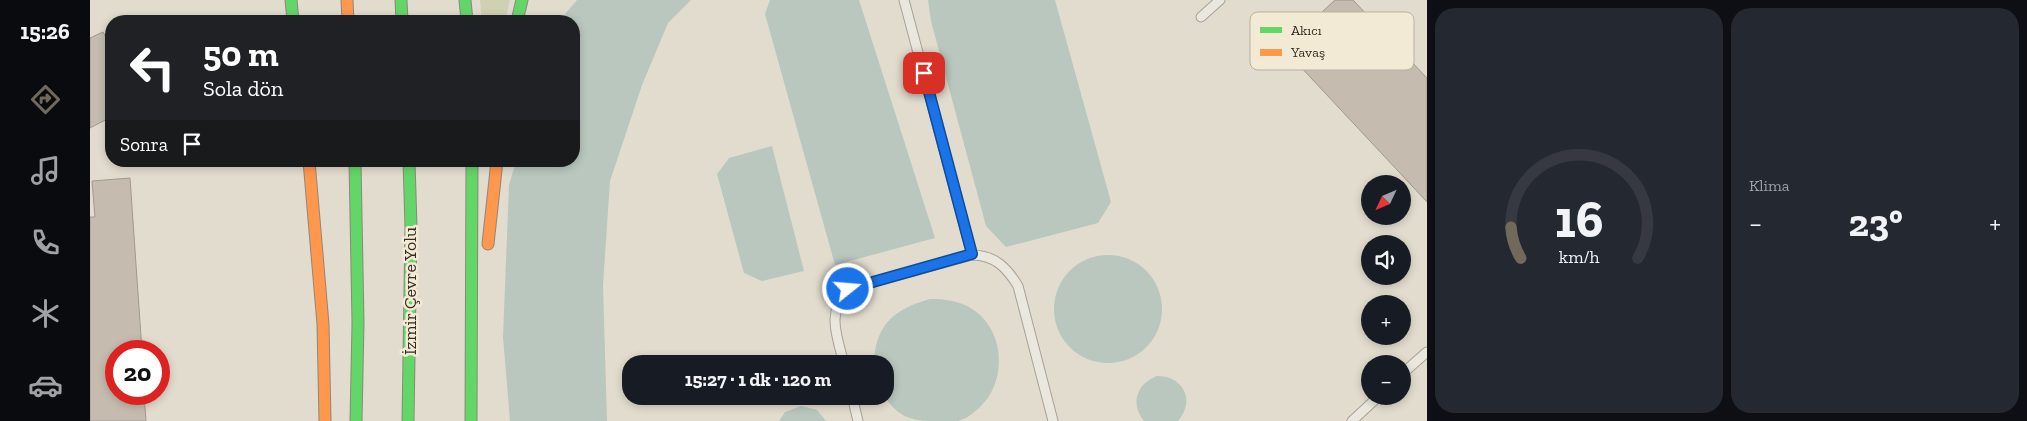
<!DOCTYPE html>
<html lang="tr">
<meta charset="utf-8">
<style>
body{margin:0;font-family:"Zilla Slab",serif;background:#242831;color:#f1f3f6;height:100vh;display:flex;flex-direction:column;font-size:19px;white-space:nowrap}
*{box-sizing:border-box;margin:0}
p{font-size:16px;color:#9ea1a6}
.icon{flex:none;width:28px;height:28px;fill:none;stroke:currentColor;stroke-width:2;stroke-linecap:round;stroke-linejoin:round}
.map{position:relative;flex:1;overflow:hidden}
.sheet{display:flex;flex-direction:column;gap:8px;padding:8px;background:#0d0f14;width:600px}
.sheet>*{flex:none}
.hud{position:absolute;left:15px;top:15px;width:475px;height:152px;border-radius:20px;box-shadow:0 2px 8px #0003;background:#202124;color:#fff;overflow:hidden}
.needle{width:32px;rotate:226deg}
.fabs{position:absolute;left:1271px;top:175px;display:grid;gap:10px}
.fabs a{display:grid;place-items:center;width:50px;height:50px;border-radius:50%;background:#171b24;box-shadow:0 2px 8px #0003;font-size:25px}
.speed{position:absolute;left:15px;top:340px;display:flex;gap:10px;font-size:25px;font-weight:700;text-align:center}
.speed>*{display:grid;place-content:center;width:65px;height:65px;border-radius:50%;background:#171b24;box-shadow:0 2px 8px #0003;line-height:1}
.speed .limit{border:8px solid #d22;background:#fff;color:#111}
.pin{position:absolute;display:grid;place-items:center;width:42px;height:42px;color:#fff;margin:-21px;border-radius:10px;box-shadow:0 2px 8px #0006}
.me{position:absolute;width:55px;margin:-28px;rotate:73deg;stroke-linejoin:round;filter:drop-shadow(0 0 4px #0008)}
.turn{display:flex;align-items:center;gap:18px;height:105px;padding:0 15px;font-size:22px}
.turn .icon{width:65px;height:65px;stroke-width:2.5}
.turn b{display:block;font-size:35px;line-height:42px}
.then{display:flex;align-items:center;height:48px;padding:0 15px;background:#0003;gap:10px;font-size:19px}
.big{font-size:38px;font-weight:700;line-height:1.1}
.sheet .tile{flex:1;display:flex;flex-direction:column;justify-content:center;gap:8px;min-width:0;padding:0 18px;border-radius:20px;background:#242831}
.sheet .dial{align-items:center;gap:0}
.dial svg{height:130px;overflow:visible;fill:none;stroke:#363941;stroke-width:7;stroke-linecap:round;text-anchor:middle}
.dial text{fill:#f1f3f6;stroke:none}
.heat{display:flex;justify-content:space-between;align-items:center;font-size:28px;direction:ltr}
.sheet .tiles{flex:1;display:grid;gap:8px;grid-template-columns:repeat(2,1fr)}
.trip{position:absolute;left:532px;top:355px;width:272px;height:50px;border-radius:20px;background:#171b24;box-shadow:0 2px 8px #0003;font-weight:700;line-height:50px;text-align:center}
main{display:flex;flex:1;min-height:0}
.tab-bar{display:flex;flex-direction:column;width:90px;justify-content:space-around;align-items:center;background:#090b0e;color:#9ea1a6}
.tab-bar .icon{width:35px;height:35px}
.tab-bar .on{color:#72695d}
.tab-bar b{font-size:22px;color:#f1f3f6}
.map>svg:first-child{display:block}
.green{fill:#d0d0b2}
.water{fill:#b9c7bf}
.building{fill:#c5bcaf;stroke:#a2988e}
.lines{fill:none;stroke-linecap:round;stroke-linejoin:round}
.lane-casing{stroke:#a7a197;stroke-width:11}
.fast-casing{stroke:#8d877e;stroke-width:13}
.slow-casing{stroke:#8d877e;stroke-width:13}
.lane{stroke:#eae7de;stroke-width:9}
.fast{stroke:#63d668;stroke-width:11}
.slow{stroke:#ff974d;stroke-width:11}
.route-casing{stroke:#114b97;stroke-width:12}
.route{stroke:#1a73e8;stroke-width:9}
.labels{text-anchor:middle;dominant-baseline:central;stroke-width:5;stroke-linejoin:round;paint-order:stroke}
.street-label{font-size:18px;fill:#352b20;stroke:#f2ead5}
.key{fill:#f2ead5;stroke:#b9b19f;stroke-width:1}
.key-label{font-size:14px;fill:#352b20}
</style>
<main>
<nav class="tab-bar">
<b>15:26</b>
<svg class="icon on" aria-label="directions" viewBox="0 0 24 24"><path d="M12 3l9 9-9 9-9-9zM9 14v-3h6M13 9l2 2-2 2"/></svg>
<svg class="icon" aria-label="music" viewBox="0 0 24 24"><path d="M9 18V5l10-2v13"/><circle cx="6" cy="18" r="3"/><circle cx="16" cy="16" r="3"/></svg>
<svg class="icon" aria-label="phone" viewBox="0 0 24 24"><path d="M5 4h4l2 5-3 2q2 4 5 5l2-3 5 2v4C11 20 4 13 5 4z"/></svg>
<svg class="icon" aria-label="climate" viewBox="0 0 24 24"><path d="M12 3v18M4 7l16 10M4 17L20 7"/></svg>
<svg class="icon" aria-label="car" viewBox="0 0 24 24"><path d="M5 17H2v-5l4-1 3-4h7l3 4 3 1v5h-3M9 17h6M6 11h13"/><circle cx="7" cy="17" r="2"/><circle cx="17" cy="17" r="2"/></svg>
</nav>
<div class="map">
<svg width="1337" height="421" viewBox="0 0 1337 421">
<rect width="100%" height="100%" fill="#e2dcce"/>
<polygon class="green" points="390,0 420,0 415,21 392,21"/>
<g class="water">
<polygon points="487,0 601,0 578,23 552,85 520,181 513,285 517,421 420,421 413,337 419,185 426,161 484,161 484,21 469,21"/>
<polygon points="680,0 769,0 845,238 745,265 675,14"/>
<polygon points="838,0 965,0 1021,202 1008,223 916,247 896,226 841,21"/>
<polygon points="682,146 714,271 672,281 654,273 627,174 639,158"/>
<circle cx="1018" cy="309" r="54"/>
<path d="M840,299c13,0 25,1 37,7 39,20 42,76 11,103 -6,5 -12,10 -20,12 -8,0 -18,0 -26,0 -23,0 -35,-6 -48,-25h2v-32h-12c1,-39 20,-55 56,-65z"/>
<path d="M1067,376c26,0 39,24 21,45h-34c-14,-17 -8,-37 13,-45z"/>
<polygon points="711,406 727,410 736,421 689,421 695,412"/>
</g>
<g class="building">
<polygon points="1245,0 1263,0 1337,78 1337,202 1193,48"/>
<polygon points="13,32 21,47 21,117 0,128 0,38"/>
<polygon points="40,178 52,351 26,351 26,394 54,394 56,421 0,421 0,217 5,217 2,181"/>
</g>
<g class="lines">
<g class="lane-casing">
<g id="lane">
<polyline points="814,0 882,255"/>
<polyline points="1111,17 1130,0"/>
<path d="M754,364c-7,-29 -18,-50 4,-75l124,-34c23,0 35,13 46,31l35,135"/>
<polyline points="1312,374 1337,352"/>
<polyline points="762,396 768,421"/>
<polyline points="1262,421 1289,396"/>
</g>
</g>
<g class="fast-casing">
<g id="fast">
<polyline points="201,0 203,21"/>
<polyline points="311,0 312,21"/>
<polyline points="375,0 377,21"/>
<polyline points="427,21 432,0"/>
<polyline points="265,161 268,323 266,421"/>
<polyline points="318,421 321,227 319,161"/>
<polyline points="381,421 382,161"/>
</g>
</g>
<g class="slow-casing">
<g id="slow">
<polyline points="257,0 258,21"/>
<polyline points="219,161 233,324 235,421"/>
<polyline points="398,244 407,161"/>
</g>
</g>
<use href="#lane" class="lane"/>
<use href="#fast" class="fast"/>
<use href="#slow" class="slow"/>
</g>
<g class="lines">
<g class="route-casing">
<polyline id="route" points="758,289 882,254 834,73"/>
</g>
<use href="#route" class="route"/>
</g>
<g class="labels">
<g class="street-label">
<text transform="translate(320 291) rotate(-90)">İzmir Çevre Yolu</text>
</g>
</g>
<rect x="1160" y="12" width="164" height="58" rx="8" class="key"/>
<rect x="1170" y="27" width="22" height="6" fill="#63d668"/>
<rect x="1170" y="49" width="22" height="7" fill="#ff974d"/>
<g class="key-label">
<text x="1201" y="35">Akıcı</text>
<text x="1201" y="57">Yavaş</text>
</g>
</svg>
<div class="fabs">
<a><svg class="needle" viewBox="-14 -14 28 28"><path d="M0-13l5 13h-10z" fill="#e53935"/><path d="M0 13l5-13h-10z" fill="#9ea1a6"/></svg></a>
<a><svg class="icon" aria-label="sound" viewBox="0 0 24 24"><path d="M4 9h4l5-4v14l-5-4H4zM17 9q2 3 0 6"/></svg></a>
<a>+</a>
<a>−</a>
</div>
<div class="speed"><div class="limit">20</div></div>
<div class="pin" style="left:834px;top:73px;background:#d93025"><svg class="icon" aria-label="arrive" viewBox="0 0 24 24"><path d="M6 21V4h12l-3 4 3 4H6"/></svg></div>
<svg class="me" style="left:758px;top:289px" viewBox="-20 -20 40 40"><circle r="17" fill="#1a73e8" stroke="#fff" stroke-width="3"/><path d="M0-11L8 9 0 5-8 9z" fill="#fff"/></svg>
<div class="trip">15:27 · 1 dk · 120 m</div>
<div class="hud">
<div class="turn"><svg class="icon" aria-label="left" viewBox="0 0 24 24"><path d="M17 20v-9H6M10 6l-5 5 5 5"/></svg><div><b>50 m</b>Sola dön</div></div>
<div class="then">Sonra<svg class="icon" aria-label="arrive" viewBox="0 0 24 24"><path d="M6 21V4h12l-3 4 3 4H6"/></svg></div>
</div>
</div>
<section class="sheet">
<div class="tiles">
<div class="tile dial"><svg viewBox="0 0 100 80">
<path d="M14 69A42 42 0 1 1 86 69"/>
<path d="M14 69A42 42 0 0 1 8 50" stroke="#72695d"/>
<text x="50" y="56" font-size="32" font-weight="700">16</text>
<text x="50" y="72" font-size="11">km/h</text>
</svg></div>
<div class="tile"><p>Klima</p>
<div class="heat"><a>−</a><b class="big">23°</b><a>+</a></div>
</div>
</div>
</section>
</main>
